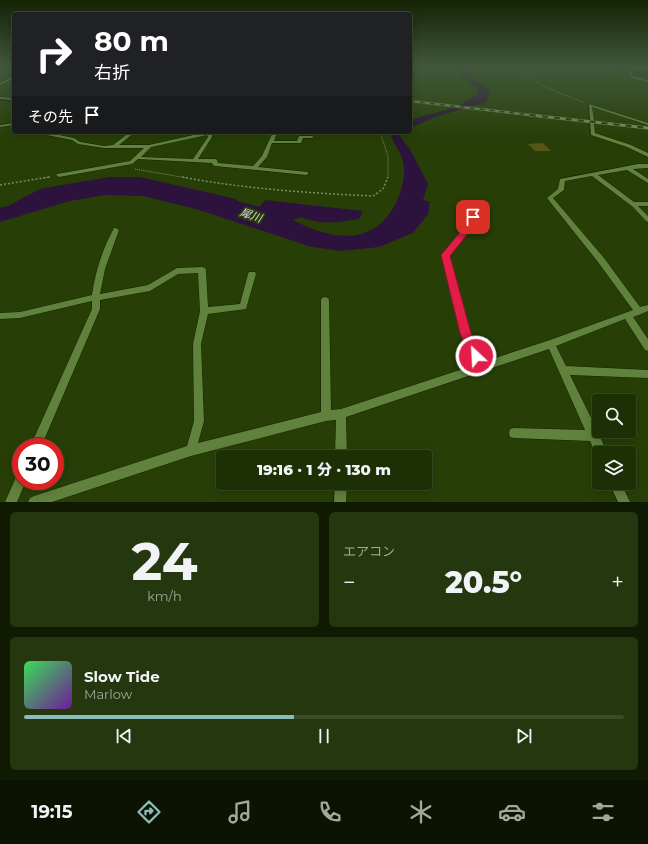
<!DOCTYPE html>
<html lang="ja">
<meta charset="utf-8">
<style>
body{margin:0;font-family:Montserrat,"Noto Sans JP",sans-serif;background:#25370f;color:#f1f3f6;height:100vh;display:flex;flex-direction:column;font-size:15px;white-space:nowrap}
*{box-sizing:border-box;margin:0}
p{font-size:13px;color:#a0a99a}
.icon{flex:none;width:22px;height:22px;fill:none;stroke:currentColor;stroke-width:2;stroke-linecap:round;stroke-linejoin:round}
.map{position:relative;height:502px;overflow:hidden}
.sheet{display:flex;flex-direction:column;gap:10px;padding:10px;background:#101a03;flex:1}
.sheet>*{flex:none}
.guide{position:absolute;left:12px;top:12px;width:400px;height:122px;border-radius:4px;box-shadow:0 2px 10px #0003,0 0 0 1px #3b4a27;background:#202124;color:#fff;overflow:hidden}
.tools{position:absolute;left:592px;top:394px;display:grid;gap:8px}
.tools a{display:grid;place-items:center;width:44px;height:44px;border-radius:4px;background:#1d2f05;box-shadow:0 2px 10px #0003,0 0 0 1px #3b4a27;font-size:20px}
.speed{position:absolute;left:12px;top:438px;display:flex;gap:8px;font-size:20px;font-weight:700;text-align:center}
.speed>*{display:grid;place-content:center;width:52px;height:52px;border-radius:50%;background:#1d2f05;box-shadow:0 2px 10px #0003,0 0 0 1px #3b4a27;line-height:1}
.speed .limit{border:6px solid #d22;background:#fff;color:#111}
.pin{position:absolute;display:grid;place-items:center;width:34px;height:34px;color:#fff;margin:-17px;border-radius:8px;box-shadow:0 2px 6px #0006}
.me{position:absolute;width:44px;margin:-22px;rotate:335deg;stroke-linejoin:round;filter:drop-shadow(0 0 3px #0008)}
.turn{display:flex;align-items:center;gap:14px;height:84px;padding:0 16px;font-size:18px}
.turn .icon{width:52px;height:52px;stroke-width:2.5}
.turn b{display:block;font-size:28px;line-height:34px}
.then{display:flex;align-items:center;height:38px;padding:0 16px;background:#0003;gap:8px;font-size:15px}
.big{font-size:30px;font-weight:800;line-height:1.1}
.sheet .card{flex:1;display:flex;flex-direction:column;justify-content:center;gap:6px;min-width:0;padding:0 14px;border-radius:6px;background:#25370f}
.sheet .dial{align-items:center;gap:0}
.dial b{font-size:52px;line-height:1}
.song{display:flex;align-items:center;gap:12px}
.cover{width:48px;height:48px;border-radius:6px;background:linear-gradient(135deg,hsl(130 70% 55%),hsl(280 70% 35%))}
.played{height:4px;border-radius:2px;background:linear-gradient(90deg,#8bbbb9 45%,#3b4a27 45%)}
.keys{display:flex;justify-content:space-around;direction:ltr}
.heat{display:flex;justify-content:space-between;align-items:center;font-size:22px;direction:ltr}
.sheet .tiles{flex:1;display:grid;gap:10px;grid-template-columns:1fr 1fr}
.card:last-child{grid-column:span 2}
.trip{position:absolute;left:216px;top:450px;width:216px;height:40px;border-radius:4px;background:#1d2f05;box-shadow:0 2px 10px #0003,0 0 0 1px #3b4a27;font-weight:800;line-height:40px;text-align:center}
.tab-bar{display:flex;height:64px;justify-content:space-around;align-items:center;background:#0c1302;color:#a0a99a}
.tab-bar .icon{width:28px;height:28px}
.tab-bar .current{color:#8bbbb9}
.tab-bar b{font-size:18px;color:#f1f3f6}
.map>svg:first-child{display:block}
.water{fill:#2c123c}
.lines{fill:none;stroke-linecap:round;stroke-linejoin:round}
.stream{stroke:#2c123c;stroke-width:1.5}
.building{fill:#565717}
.lane-casing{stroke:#132300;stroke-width:3}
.street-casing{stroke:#132300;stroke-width:1}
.path-far1{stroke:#788e60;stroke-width:1;stroke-dasharray:1 1;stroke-linecap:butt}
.path{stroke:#788e60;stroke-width:1.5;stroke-dasharray:2 2;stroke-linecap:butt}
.lane{stroke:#60823d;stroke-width:2}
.street{fill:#60823d;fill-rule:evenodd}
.rail-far1-casing{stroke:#768c5d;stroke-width:2.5}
.rail-casing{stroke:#768c5d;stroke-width:3}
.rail-far1{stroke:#273f07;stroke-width:1.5;stroke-dasharray:5;stroke-linecap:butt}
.rail{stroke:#273f07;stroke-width:2;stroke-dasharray:6;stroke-linecap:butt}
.route{fill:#e11d48;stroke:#92132f}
.labels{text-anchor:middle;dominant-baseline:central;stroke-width:4;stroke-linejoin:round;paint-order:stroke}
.water-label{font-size:11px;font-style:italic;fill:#e3caf7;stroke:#273f07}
</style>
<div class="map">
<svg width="648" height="502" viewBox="0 0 648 502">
<rect width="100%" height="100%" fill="#273f07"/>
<g class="water">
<path d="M453,67h9l28,24 -4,11 -51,15 -25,11v-8c21,-7 53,-11 68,-27l-1,-5 -11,-7z"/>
<polygon points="590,67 640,69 648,71 648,77"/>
<path d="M390,132h12l-3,3 12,16 17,33 -5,16 7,2 -2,12 -15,19 -34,14 -37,4 -30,-4 -116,-38 -53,-13 -38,-1 -35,6 -70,21v-14l8,-2 32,-17 69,-12h31l96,22 2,2 22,6 5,-7 98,11 -4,8c-20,3 -39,7 -58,-2l-8,3c40,21 82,27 104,-19 5,-12 9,-25 6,-39 -2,-10 -11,-20 -13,-30z"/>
</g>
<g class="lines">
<polyline class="stream" points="0,100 14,101"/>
</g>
<polygon class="building" points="543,143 551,151 535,151 528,144"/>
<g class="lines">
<g class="lane-casing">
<polyline id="lane" points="0,84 14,77"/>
</g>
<g class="street-casing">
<g id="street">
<polygon points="627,67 629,67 633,76 648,80 648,82 631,78"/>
<polygon points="0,97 14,98 14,100 0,99"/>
<polygon points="589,104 648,123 648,125 592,107 594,120 590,121"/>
<polygon points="590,122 594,123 595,133 631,145 648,153 648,157 627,147 591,135"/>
<polygon points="14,123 14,125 0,127 0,125"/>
<path d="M34,132h10l30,6 6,4 24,4 9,-1 17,-13h5l-16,13h30l58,-13h9l-4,2v3l-14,22h17l2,1 1,3 35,3 9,-10 11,-24h4l-3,9h23l2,-5h13l2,1 -2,1h-9l-2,5h-29l-5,14 -9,10 50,5v2l-2,1 -91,-9 -2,-1 -1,-2 -74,-4 -6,5 -73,13 -3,-2 1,-1 73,-13 14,-13h-40l-26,-4 -6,-4 -36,-7zM207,135l1,2 -15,22 -52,-2 10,-10z"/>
<path d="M638,164h10v4l-15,1 15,10v4l-21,-13 -29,5 36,27h14v4h-10l10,10v6l-2,-1 -13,-14 -41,-31 -27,5 -1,9 -11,8 51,60 36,49 8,-2v6l-9,4 -6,2 15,22v12l-3,-1 -20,-31 -69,27 10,20 82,4v8l-78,-3 28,57 9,21h-8v5l-2,-1 -7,-16 -76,-3 -4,-1 -1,-4 1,-4 4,-1 71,2 -36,-81 -203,68 1,40h-12l1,-37 -10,1 -135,35 -139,46h-24l2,-4 4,-2 153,-50 7,-25 -1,-77 7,-33 -2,-38 -20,1 -28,17 -50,9v9l-59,138h-11l62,-138v-8l-72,17 -20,1v-6l20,-1 72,-17c3,-23 11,-47 22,-67h2l3,2 -14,39 -5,25 48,-9 29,-17 25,-1 3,1 1,2 2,37 32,-3 8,-30 1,-2h6l1,2 -10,35 -38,5 -7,30 3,77 -6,22 123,-31v-112l1,-2 3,-1 3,1 1,2 2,110 10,-1 134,-44 -14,-32 -20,-78 27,-31 3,-8h4l1,1 -3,9 -24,29 20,78 14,29 67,-22 83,-30 -35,-48 -51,-64 11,-9 2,-10z"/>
<polygon points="21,473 21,481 26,481 17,502 5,502 17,475"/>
<polygon points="335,483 347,483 346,502 334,502"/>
<polygon points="609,483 621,483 630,502 618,502"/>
</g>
</g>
<g class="path-far1">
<polyline points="524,70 524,74 545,87 585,103"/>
<polyline points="380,132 388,156 388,178"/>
<polyline points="135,169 187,178"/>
<polyline points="43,178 51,177"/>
</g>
<g class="path">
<path d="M182,177c63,12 127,16 191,19l10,-7 5,-12"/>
<polyline points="0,185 49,177"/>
</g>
<use href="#lane" class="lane"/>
<use href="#street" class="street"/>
<g class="rail-far1-casing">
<polyline id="rail-far1" points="410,101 539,116"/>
</g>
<g class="rail-casing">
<polyline id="rail" points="530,115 648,128"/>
</g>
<use href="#rail-far1" class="rail-far1"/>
<use href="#rail" class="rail"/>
</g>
<linearGradient id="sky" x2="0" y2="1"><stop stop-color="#152304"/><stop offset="0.49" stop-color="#41583c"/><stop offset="1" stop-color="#41583c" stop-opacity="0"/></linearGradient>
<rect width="648" height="137" fill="url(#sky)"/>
<polygon class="route" points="473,214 477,217 473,227 450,256 471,333 482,356 480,360 476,362 472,360 460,333 441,255 467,224 470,215"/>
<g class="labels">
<g class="water-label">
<text transform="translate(251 215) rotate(19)">犀川</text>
</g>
</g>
</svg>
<div class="tools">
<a><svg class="icon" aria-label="search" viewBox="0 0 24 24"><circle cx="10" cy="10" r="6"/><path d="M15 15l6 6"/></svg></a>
<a><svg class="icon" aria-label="layers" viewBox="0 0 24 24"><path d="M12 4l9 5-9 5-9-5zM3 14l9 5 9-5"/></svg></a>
</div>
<div class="speed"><div class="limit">30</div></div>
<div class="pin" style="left:473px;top:217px;background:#d93025"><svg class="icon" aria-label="arrive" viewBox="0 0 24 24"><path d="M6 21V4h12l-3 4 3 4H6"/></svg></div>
<svg class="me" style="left:476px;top:356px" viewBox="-20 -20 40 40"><circle r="17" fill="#e11d48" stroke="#fff" stroke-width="3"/><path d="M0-11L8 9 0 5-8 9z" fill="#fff"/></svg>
<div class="trip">19:16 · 1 分 · 130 m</div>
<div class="guide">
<div class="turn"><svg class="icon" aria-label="right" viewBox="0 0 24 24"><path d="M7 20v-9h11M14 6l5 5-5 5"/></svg><div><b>80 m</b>右折</div></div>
<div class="then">その先<svg class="icon" aria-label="arrive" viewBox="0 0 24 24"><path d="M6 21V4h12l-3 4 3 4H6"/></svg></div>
</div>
</div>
<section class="sheet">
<div class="tiles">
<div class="card dial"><b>24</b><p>km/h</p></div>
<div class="card"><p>エアコン</p>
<div class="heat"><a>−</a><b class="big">20.5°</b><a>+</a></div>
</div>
<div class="card">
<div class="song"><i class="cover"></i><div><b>Slow Tide</b><p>Marlow</p></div></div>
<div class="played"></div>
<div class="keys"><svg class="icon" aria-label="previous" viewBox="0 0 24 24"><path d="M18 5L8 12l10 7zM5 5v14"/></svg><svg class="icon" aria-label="pause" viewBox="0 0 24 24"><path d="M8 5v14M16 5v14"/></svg><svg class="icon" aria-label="next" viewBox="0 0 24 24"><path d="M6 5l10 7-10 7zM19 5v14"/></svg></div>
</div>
</div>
</section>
<nav class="tab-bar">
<b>19:15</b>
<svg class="icon current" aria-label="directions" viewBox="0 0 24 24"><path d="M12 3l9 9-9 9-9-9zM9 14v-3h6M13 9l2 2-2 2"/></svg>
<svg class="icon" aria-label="music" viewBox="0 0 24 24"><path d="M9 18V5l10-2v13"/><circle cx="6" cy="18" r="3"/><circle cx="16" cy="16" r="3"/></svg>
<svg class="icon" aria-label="phone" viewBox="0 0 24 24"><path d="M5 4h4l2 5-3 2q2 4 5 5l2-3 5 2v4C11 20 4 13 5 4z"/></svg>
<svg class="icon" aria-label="climate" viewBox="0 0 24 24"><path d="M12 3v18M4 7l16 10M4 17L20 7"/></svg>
<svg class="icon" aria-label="car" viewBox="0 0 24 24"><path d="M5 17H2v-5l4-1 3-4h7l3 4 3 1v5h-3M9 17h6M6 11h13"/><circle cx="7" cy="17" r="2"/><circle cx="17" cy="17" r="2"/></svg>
<svg class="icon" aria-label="filters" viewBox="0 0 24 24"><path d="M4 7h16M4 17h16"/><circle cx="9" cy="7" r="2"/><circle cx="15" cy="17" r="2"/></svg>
</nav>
